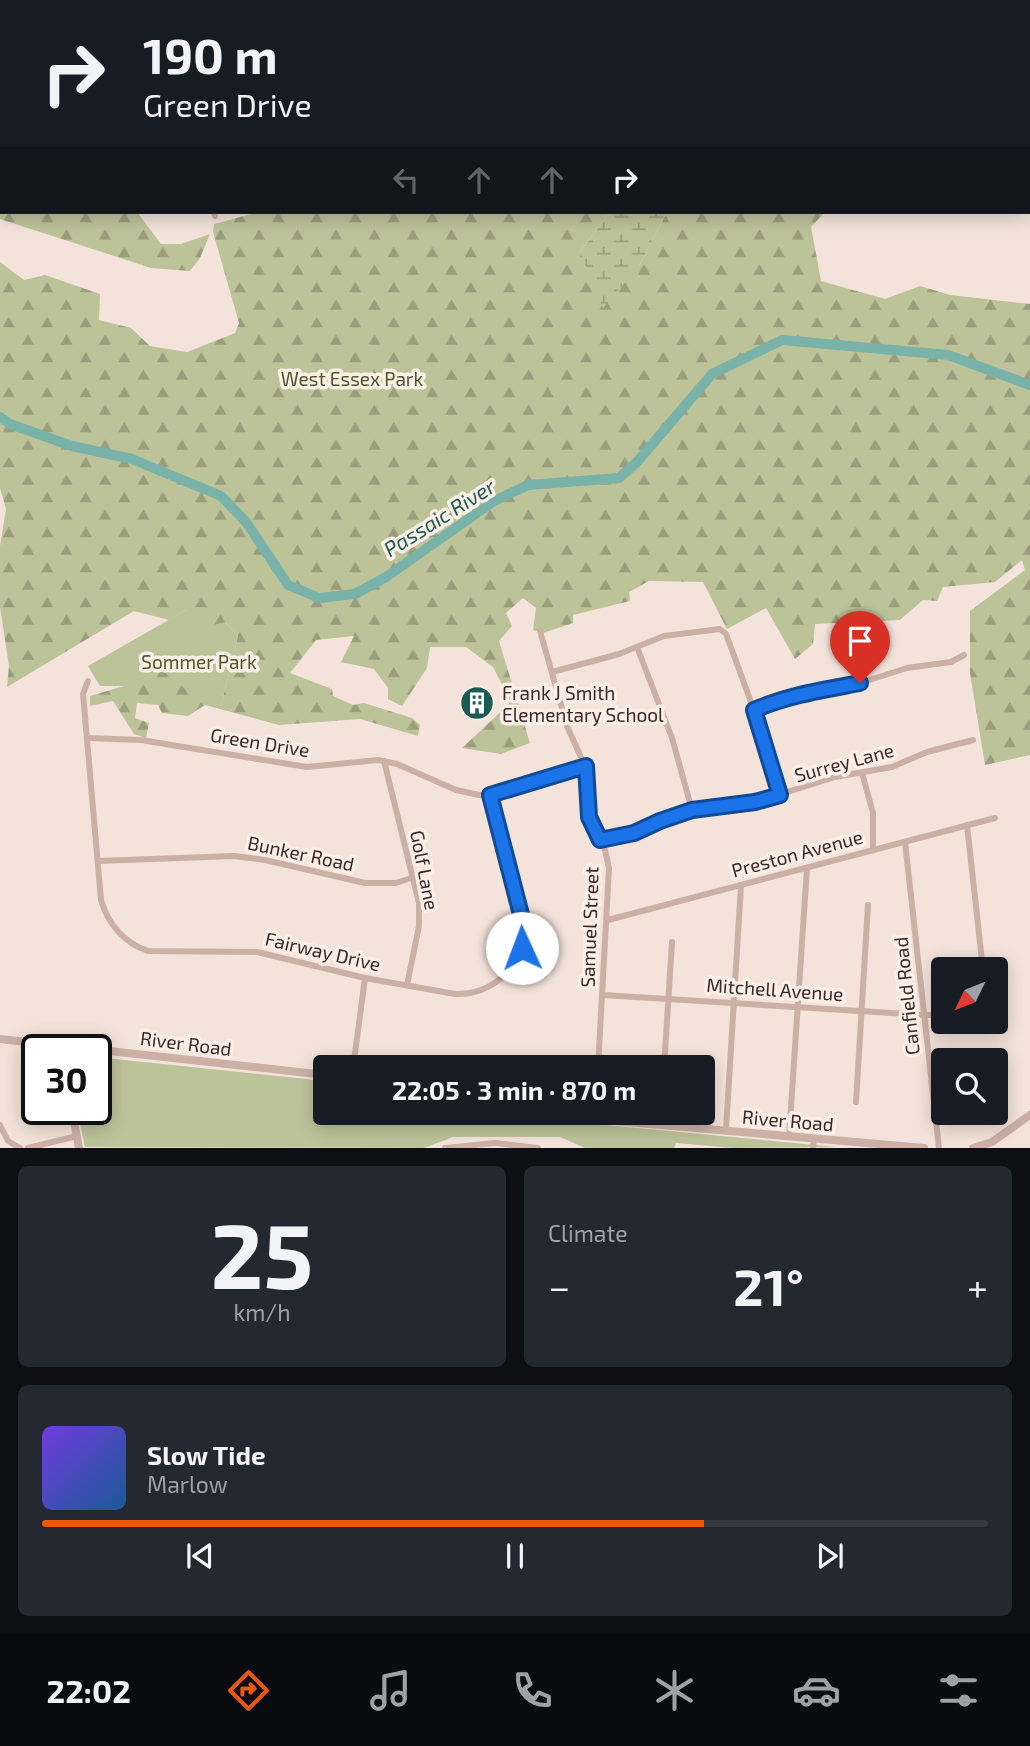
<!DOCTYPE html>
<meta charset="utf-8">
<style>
body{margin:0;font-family:"Exo 2",sans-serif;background:#242831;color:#f1f3f6;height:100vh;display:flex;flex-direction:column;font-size:26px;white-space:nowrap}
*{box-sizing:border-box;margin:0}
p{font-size:23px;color:#9ea1a6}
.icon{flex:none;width:38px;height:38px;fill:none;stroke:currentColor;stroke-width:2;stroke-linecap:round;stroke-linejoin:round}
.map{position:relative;height:1148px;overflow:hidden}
.panel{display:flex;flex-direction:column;gap:18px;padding:18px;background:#0d0f14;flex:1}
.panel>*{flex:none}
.banner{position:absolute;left:0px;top:0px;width:1031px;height:214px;box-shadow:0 4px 18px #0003;background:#171b24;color:#f1f3f6;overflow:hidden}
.needle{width:46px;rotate:227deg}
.controls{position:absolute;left:931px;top:957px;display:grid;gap:14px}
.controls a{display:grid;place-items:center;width:77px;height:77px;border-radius:7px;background:#171b24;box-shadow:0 4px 18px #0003;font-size:35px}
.speed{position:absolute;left:21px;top:1034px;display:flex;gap:14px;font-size:35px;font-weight:700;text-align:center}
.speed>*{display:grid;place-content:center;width:91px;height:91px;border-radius:50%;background:#171b24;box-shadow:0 4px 18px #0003;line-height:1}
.speed .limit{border:4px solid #111;border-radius:10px;background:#fff;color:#111}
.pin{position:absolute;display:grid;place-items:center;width:60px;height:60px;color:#fff;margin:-72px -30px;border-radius:50% 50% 50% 0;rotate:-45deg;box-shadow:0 0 7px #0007}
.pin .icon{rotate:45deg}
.me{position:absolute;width:77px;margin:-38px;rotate:358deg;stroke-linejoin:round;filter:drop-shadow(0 0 5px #0008)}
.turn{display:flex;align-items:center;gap:24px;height:147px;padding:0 28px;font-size:32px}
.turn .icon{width:91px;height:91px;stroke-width:2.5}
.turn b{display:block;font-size:49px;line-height:60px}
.lanes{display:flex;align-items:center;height:66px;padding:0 28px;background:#0003;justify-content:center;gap:35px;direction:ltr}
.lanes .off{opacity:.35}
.big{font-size:52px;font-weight:700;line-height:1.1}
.panel .tile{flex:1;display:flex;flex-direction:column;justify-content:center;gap:10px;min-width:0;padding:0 24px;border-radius:10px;background:#242831}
.panel .dial{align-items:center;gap:0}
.dial b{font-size:91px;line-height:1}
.song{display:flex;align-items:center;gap:21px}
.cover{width:84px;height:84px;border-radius:10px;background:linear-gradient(135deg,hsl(260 70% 55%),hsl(210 70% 35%))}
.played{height:7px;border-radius:4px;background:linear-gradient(90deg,#ea580c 70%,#363941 70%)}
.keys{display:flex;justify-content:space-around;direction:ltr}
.heat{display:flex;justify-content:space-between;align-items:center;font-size:38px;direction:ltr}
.panel .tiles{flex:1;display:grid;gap:18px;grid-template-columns:1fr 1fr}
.tile:last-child{grid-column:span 2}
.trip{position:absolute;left:313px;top:1055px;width:402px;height:70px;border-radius:7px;background:#171b24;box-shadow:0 4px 18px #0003;font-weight:700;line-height:70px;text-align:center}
.dock{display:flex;height:112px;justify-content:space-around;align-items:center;background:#090b0e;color:#9ea1a6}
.dock .icon{width:49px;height:49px}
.dock .on{color:#ea580c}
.dock b{font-size:32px;color:#f1f3f6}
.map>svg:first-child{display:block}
.green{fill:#bdc399}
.forest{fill:url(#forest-firs)}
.wetland{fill:url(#wetland-marsh)}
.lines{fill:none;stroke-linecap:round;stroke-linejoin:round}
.river{stroke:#78b2a9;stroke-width:10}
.minor{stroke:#ccb0a6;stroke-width:6}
.tertiary{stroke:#ccb0a6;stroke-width:8}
.route-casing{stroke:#114b97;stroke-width:18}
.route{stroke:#1a73e8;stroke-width:12}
.labels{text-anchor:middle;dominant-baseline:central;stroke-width:7;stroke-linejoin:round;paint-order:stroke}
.park-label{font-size:19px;fill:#4f5729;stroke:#fbeee7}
.poi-label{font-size:19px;fill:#382927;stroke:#fbeee7;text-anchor:start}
.street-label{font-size:19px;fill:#382927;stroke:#fbeee7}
.water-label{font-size:21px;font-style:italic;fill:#1a5c53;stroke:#fbeee7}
</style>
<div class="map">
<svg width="1030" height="1148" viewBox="0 0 1030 1148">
<defs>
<pattern id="forest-firs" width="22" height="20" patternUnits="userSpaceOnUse" patternTransform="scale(1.75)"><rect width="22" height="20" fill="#bdc399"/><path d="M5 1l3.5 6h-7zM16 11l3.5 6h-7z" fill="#9b9e7d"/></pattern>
<pattern id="wetland-marsh" width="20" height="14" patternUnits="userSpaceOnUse" patternTransform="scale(1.75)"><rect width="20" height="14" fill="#bdc399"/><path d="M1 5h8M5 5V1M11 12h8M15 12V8" fill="none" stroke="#9b9e7d"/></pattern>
</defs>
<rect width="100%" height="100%" fill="#f3e3da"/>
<g class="green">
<polygon points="186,610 225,622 238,636 221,706 180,691 161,664 125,686 100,686 88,666"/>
<polygon points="96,1057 325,1081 326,1113 479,1113 837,1147 732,1148 676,1143 674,1148 585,1148 560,1137 453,1137 424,1148 85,1147 77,1110 96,1110"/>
</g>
<g class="forest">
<polygon points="0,0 69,2 2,2 2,212 137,212 161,244 181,244 210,234 200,258 190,271 151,268 0,219"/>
<polygon points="776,0 963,0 963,2 775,2"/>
<path d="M259,212h351l-30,40 59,14 28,-54h158l-14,15 10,54 64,18 35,-13 30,9 80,9v451l-45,10 -15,-92v-62l55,-41 -3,-10 -27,22 -52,5 -6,14 -14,-1 -23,20 -85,4 -2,20 -18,15 -29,-51 -39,21 -24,-47 -54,-1 -20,11 1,9 -57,14v8l-30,10 -10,-3 3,-22 -13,-10 -17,15 6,13 -13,15 31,102 -29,11 -39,-6 49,-46 -18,-35 -27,-20h-36l-3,21 -25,38 -14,-7v-11l-14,-19 -33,-7 13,-26 -38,4 -26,33 42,16 1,7 20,9 11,-2 48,15 8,7 -2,11 -58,-17 -81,6 -74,-20 -17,11 -26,-3 -4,-8 -21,-2 -2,15 14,5 -3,15 -12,-4 -21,-33 -23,5v-10l34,-10 39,-23c18,28 28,30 58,43l17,-70 -13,-14 -27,7 -12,-19 -17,10 -35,-9 -127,76 2,-21 -9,-59v-61l6,-37 -6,-21v-226l24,18 21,-5 55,19 -1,26 32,8 19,18 37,6 48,-19 4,-10 -26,-91 1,-8z"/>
</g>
<g class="wetland">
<polygon points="359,0 776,0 359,2"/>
<polygon points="610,212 667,212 639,266 603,308 580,252"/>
</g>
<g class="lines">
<polyline class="river" points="0,417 10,424 72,446 132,459 221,496 246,522 288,585 319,598 355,594 386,577 494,501 528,485 619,478 637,462 712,374 782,340 948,355 1030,385"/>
<g class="minor">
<polyline points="146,0 146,2"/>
<polyline points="290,0 290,2"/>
<polyline points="1028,0 1028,2"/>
<polyline points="1029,16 1030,29"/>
<polyline points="214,212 215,216"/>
<polyline points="540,631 567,726 588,773 589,817 605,850 609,868 598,1068"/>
<polyline points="637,647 672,738 692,810"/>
<polyline points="552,672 619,654 664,636 720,629 726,634 729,642 763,735 780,795"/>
<path d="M88,681l-5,13 18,206c7,24 23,43 47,51l109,1 108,26 90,16c35,1 66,-24 69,-61l-34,-138"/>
<polyline points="754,710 794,696 860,683 907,668 951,662 964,655"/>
<polyline points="87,738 141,740 307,767 378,760 397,764 456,790 479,795 490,795 524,787 586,766"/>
<polyline points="384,761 419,903 419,926 407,985"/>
<polyline points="862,773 873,813 873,850"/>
<polyline points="967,825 983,970"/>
<polyline points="600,840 634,833 660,821 692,810 755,802 835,777 892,767 927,752 973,740"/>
<polyline points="905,842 939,1148"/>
<polyline points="98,861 234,856 265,860 365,883 396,883 414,877"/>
<polyline points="608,920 995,818"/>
<polyline points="603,995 924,1015 932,1015 943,1009"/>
<polyline points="353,1068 365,978"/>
<polyline points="664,1068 672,942"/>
<polyline points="856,1102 868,905"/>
<polyline points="0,1125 8,1141 20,1148"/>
<polyline points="660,1125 661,1113"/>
<polyline points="726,1130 741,885"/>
<polyline points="789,1137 807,868"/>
<polyline points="28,1148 77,1136"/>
<polyline points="445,1148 495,1143 538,1148"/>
<polyline points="813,1148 814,1139"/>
</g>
<g class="tertiary">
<polyline points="0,1039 326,1075"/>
<polyline points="72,1110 79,1148"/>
<polyline points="523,1113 924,1148"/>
<polyline points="973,1148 992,1142 1030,1115"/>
</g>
</g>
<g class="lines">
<g class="route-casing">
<path id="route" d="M522,948l2,-22 -34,-131 96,-29 3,51 11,23 34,-7 26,-12 32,-11 63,-8 25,-7 -26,-85c35,-15 69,-20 106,-27"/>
</g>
<use href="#route" class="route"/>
</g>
<defs>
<g id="building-disc" transform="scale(1.75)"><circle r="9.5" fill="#1a5c53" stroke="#fbeee7"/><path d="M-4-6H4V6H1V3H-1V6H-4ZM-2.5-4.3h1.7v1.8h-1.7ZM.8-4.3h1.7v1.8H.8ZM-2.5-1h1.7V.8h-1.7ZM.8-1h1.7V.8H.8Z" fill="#fff"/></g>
</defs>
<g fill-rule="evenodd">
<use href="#building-disc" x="477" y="703"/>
</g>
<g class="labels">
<g class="park-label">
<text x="352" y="378">West Essex Park</text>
<text x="199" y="661">Sommer Park</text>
</g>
<g class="poi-label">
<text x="502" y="692">Frank J Smith<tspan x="502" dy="22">Elementary School</tspan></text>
</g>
<g class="street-label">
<text transform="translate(260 742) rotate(9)">Green Drive</text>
<text transform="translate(844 762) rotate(-15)">Surrey Lane</text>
<text transform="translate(301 853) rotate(12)">Bunker Road</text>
<text transform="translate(797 853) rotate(-15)">Preston Avenue</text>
<text transform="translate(425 870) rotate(79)">Golf Lane</text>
<text transform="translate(589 927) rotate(-88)">Samuel Street</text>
<text transform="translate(323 951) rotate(13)">Fairway Drive</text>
<text transform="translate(775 989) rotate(4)">Mitchell Avenue</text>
<text transform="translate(906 996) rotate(-96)">Canfield Road</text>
<text transform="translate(186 1043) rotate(7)">River Road</text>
<text transform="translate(788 1120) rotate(5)">River Road</text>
</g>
<g class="water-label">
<text transform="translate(439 517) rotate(-32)">Passaic River</text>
</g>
</g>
</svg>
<div class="controls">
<a><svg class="needle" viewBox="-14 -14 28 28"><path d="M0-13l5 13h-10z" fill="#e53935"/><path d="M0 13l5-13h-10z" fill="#9ea1a6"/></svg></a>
<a><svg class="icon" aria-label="search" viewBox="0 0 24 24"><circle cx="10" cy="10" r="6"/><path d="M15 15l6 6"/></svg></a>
</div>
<div class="speed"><div class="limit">30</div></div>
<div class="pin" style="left:860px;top:683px;background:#d93025"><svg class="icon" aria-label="arrive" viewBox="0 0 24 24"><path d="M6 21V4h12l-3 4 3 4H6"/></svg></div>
<svg class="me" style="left:522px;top:948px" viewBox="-20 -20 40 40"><circle r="19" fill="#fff"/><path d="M0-13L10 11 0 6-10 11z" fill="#1a73e8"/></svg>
<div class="trip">22:05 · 3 min · 870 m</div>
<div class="banner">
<div class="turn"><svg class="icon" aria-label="right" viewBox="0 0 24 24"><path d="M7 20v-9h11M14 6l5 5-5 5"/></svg><div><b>190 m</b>Green Drive</div></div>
<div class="lanes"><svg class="icon off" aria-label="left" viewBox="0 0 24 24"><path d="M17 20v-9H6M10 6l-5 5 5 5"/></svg><svg class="icon off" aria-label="ahead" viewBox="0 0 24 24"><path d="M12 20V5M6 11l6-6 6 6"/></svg><svg class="icon off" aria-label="ahead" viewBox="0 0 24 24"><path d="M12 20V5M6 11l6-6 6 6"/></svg><svg class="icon" aria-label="right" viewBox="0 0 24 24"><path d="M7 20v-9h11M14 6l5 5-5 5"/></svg></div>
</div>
</div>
<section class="panel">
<div class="tiles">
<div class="tile dial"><b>25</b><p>km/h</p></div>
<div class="tile"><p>Climate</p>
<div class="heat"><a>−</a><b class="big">21°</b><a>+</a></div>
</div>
<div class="tile">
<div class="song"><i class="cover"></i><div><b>Slow Tide</b><p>Marlow</p></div></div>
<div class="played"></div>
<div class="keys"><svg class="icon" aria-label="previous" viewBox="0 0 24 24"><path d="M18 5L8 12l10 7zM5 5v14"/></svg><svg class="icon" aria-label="pause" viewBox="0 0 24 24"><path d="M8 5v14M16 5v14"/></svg><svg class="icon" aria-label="next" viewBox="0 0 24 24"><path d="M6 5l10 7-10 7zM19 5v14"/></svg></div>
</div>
</div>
</section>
<nav class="dock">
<b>22:02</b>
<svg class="icon on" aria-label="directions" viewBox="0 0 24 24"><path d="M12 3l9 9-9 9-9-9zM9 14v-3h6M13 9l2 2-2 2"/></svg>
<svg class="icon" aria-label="music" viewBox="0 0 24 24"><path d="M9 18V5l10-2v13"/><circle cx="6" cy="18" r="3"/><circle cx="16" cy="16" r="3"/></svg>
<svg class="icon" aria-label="phone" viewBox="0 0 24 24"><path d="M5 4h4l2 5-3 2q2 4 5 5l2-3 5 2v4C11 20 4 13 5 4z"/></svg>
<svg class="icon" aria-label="climate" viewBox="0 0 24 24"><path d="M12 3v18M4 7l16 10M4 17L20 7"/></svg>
<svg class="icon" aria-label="car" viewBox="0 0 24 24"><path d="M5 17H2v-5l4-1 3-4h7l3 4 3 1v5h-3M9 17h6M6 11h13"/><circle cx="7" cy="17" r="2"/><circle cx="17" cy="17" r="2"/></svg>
<svg class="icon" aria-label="filters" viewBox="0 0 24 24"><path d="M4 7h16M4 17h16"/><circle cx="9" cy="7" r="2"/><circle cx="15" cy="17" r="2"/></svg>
</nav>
